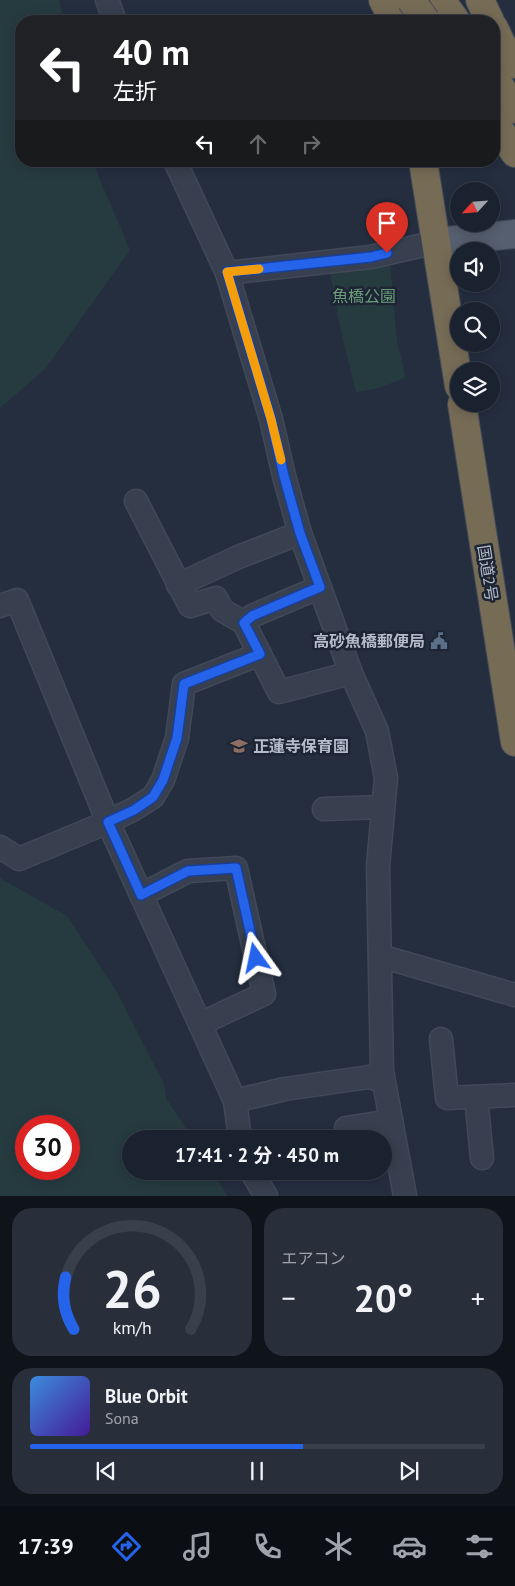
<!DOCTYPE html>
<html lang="ja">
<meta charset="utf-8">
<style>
body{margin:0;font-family:"PT Sans","Noto Sans JP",sans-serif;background:#282f3b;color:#f1f3f6;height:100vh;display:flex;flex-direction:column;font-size:19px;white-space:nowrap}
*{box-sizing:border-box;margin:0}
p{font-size:16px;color:#a0a4aa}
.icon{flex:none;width:28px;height:28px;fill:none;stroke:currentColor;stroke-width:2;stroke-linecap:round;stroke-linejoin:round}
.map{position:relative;height:1196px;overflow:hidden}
.side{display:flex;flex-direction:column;gap:12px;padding:12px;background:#0f131a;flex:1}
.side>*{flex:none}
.hud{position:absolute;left:15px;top:15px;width:485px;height:152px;border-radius:20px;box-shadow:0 2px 12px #0003,0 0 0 1px #393f4b;background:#202124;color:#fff;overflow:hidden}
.needle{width:32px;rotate:244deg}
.controls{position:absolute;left:450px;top:182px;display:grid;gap:10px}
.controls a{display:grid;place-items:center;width:50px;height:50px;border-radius:50%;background:#1b222f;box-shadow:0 2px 12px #0003,0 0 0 1px #393f4b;font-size:25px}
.speed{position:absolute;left:15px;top:1115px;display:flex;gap:10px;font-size:25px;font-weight:700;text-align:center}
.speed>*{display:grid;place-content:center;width:65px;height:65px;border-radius:50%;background:#1b222f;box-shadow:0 2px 12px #0003,0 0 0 1px #393f4b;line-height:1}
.speed .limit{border:8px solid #d22;background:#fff;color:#111}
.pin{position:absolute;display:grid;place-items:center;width:42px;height:42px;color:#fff;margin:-51px -21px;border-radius:50% 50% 50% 0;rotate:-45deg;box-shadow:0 0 5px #0007}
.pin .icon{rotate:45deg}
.me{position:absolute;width:55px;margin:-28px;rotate:348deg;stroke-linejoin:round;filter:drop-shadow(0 0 4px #0008)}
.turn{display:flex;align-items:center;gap:18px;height:105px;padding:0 15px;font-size:22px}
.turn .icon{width:65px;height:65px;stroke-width:2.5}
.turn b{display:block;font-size:35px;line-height:42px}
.lanes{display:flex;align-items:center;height:48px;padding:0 15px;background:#0003;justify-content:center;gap:25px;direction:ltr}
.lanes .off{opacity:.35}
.big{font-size:38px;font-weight:700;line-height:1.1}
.side .card{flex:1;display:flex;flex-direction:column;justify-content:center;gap:8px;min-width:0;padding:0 18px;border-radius:20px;background:#282f3b}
.side .dial{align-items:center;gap:0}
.dial svg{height:130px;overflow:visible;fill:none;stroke:#393f4b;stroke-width:7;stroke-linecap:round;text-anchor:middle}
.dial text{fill:#f1f3f6;stroke:none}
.song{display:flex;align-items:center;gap:15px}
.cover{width:60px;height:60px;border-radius:8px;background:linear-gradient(135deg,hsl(210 70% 55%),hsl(260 70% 35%))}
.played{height:5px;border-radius:2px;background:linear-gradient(90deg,#2563eb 60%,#393f4b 60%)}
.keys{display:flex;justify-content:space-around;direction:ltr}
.heat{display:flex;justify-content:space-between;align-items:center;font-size:28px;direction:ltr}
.side .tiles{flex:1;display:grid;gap:12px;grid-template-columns:1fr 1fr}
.card:last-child{grid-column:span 2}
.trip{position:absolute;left:122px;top:1130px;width:270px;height:50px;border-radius:25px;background:#1b222f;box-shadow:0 2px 12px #0003,0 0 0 1px #393f4b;font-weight:700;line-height:50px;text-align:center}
.dock{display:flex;height:80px;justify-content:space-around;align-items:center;background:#0b0e13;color:#a0a4aa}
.dock .icon{width:35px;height:35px}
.dock .selected{color:#2563eb}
.dock b{font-size:22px;color:#f1f3f6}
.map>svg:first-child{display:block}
.green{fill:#263b40;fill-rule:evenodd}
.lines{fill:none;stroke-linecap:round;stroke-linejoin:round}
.minor-casing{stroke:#414958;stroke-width:25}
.major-casing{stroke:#414958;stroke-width:30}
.highway-casing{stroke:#434b5a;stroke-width:30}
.minor{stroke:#38404f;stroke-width:22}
.major{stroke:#565f6f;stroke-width:28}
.highway{stroke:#766b55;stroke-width:28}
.highway-bridge-casing{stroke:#434b5a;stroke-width:30;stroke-linecap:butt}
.highway-bridge{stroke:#766b55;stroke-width:28}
.route-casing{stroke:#184099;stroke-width:12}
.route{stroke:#2563eb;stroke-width:9}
.slow{stroke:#f59e0b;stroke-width:9}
.labels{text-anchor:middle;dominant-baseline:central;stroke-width:5;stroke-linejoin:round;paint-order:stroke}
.park-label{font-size:16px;fill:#6a9c79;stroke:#1d2534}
.street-label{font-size:16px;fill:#b4bbca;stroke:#1d2534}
.poi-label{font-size:16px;font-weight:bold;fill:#b4bbca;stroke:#1d2534;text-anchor:end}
</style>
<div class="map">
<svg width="515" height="1196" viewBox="0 0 515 1196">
<rect width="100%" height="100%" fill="#242e3f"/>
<g class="green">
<polygon points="0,0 59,0 62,12 61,21 21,21 21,161 92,161 130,250 45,369 0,408"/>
<polygon points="390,260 397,342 403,364 405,378 376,389 356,392 341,331 329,267"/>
<path d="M0,878l67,38 50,76 47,92 2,14 27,41h-62v32h82l14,25h-227zM26,1126h43v43h-43z"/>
</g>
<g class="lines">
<g class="minor-casing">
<g id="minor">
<polyline points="107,0 115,21"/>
<polyline points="175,161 227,273 271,419 284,476 300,533 351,673 377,731 386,778 378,866 382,1071 405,1196"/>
<polyline points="227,273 371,257 437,242"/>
<polyline points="136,501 190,606 216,598 222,610 244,623 279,692 351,673"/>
<polyline points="178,585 236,558 300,533"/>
<polyline points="0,606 17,600 108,822 235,1101 285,1089 369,1077 383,1081"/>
<polyline points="244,623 252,616 320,587"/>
<polyline points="324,809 383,807"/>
<polyline points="0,847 19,859 108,822 134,809 153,797 163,780 177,738 184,684 260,654"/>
<polyline points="141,895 188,871 236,868 264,994 200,1024"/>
<polyline points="380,956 515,995"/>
<polyline points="441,1039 447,1098 515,1095"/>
<polyline points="476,1097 482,1158"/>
<polyline points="235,1101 240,1139"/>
<polyline points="346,1128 391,1121"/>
<polyline points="251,1171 266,1196"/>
</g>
</g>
<g class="major-casing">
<polyline id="major" points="437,242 515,234"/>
</g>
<g class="highway-casing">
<g id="highway">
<polyline points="383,0 394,21"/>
<polyline points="441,0 456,21"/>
<polyline points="480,0 490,21"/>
<polyline points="494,28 501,43 515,64"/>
<polyline points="494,77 515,109"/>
<polyline points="494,121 515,153"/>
<polyline points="423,161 459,386"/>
<polyline points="462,404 515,742"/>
</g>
</g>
<use href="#minor" class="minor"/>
<use href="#major" class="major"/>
<use href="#highway" class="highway"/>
<g class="highway-bridge-casing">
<polyline id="highway-bridge" points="411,0 426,21"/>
</g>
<use href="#highway-bridge" class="highway-bridge"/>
</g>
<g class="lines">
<g class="route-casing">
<polyline id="route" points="256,958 236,868 188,871 141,895 108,822 134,810 153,797 163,780 177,738 184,684 260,654 244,623 252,616 320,587 300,533 284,476 271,419 227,272 371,257 387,253"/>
</g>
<use href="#route" class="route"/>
<polyline class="slow" points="259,269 227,272 271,419 281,460"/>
</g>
<defs>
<g id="civic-bare" transform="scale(1.35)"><path d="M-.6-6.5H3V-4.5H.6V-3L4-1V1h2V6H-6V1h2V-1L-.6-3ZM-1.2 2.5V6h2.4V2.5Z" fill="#5c6f8a" stroke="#1d2534" stroke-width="2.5" paint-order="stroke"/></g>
<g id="school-bare" transform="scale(1.35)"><path d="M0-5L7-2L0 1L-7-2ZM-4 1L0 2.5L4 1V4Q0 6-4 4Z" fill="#8d6e63" stroke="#1d2534" stroke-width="2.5" paint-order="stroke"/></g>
</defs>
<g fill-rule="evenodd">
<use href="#civic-bare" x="439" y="641"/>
<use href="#school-bare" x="239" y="746"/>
</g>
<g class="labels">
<g class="park-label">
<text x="364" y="296">魚橋公園</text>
</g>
<g class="street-label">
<text transform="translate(488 573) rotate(81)">国道2号</text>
</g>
<g class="poi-label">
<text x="425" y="641">高砂魚橋郵便局</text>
<text x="253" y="746" text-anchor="start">正蓮寺保育園</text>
</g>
</g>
</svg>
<div class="controls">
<a><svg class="needle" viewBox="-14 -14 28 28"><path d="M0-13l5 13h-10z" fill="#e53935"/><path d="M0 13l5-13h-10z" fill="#a0a4aa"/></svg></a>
<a><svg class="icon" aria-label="sound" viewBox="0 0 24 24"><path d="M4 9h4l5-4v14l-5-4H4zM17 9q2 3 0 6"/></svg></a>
<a><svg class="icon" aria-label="search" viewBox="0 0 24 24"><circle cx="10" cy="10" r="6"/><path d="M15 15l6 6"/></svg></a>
<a><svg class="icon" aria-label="layers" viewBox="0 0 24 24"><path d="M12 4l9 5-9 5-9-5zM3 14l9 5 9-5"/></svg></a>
</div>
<div class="speed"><div class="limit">30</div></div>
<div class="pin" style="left:387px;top:253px;background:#d93025"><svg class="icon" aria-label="arrive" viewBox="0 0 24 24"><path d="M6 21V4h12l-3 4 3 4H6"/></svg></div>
<svg class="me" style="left:256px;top:958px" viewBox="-20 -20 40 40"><path d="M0-17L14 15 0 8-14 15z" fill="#2563eb" stroke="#fff" stroke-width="4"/></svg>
<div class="trip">17:41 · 2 分 · 450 m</div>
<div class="hud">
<div class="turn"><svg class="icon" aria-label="left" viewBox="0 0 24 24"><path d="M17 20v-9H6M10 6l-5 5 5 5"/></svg><div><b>40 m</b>左折</div></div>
<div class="lanes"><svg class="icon" aria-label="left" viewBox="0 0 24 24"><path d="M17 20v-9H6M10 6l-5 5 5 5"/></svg><svg class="icon off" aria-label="ahead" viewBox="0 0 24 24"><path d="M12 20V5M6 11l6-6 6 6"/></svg><svg class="icon off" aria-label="right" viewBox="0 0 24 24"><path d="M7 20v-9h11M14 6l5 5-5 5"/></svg></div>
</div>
</div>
<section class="side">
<div class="tiles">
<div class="card dial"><svg viewBox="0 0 100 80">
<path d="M14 69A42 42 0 1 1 86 69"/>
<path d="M14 69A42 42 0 0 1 9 37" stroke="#2563eb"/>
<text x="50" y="56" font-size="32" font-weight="700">26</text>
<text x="50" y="72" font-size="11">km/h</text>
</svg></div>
<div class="card"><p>エアコン</p>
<div class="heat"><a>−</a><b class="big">20°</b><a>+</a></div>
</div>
<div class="card">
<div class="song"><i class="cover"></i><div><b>Blue Orbit</b><p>Sona</p></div></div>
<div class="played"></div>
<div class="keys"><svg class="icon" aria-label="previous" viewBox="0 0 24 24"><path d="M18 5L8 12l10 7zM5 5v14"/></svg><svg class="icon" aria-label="pause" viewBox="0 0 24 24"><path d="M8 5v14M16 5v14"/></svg><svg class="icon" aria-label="next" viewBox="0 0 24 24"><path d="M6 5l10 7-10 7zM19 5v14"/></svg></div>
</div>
</div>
</section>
<nav class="dock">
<b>17:39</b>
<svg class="icon selected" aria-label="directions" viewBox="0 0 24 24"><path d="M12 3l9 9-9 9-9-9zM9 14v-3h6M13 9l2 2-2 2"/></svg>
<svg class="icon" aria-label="music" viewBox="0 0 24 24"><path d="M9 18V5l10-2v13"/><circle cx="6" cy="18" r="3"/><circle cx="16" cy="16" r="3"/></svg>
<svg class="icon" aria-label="phone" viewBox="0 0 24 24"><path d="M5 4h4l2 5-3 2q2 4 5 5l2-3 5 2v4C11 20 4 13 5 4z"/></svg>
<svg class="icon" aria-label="climate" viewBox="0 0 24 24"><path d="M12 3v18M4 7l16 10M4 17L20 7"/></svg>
<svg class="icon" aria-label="car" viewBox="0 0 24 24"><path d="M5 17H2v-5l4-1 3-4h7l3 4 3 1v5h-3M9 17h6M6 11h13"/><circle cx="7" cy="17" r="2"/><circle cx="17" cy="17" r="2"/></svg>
<svg class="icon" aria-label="filters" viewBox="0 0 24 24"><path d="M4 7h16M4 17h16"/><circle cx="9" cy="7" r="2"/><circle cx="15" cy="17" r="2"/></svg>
</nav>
